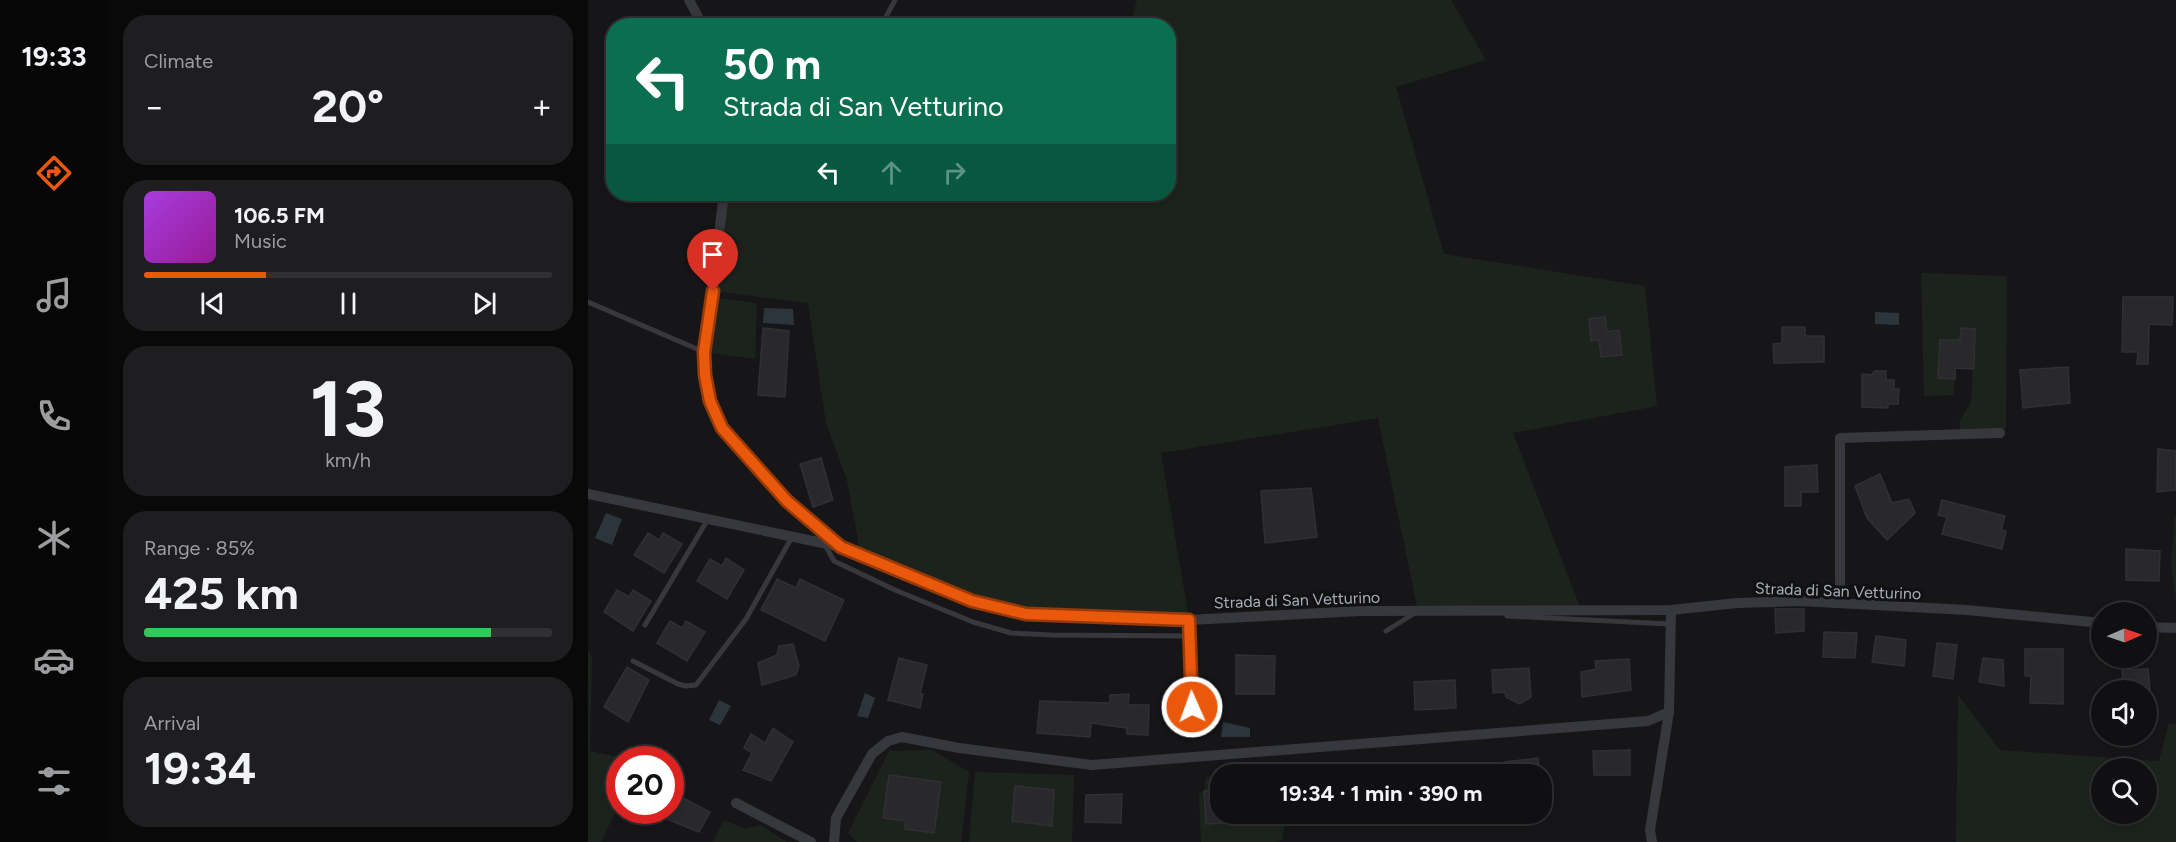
<!DOCTYPE html>
<meta charset="utf-8">
<style>
body{margin:0;font-family:Figtree,sans-serif;background:#1e1e20;color:#f1f3f6;height:100vh;display:flex;flex-direction:column;font-size:22px;white-space:nowrap}
*{box-sizing:border-box;margin:0}
p{font-size:20px;color:#9c9d9f}
.icon{flex:none;width:33px;height:33px;fill:none;stroke:currentColor;stroke-width:2;stroke-linecap:round;stroke-linejoin:round}
.map{position:relative;flex:1;overflow:hidden}
.panel{display:flex;flex-direction:column;gap:15px;padding:15px;background:#09090a;width:480px}
.panel>*{flex:none}
.banner{position:absolute;left:18px;top:18px;width:570px;height:183px;border-radius:24px;box-shadow:0 3px 9px #0003,0 0 0 2px #303032;background:#0b6e4f;color:#fff;overflow:hidden}
.needle{width:39px;rotate:88deg}
.tools{position:absolute;left:1503px;top:602px;display:grid;gap:12px}
.tools a{display:grid;place-items:center;width:66px;height:66px;border-radius:50%;background:#101012;box-shadow:0 3px 9px #0003,0 0 0 2px #303032;font-size:30px}
.speed{position:absolute;left:18px;top:746px;display:flex;gap:12px;font-size:30px;font-weight:700;text-align:center}
.speed>*{display:grid;place-content:center;width:78px;height:78px;border-radius:50%;background:#101012;box-shadow:0 3px 9px #0003,0 0 0 2px #303032;line-height:1}
.speed .limit{border:9px solid #d22;background:#fff;color:#111}
.pin{position:absolute;display:grid;place-items:center;width:51px;height:51px;color:#fff;margin:-62px -26px;border-radius:50% 50% 50% 0;rotate:-45deg;box-shadow:0 0 6px #0007}
.pin .icon{rotate:45deg}
.me{position:absolute;width:66px;margin:-33px;rotate:358deg;stroke-linejoin:round;filter:drop-shadow(0 0 4px #0008)}
.turn{display:flex;align-items:center;gap:21px;height:126px;padding:0 18px;font-size:27px}
.turn .icon{width:78px;height:78px;stroke-width:2.5}
.turn b{display:block;font-size:42px;line-height:51px}
.lanes{display:flex;align-items:center;height:57px;padding:0 18px;background:#0003;justify-content:center;gap:30px;direction:ltr}
.lanes .off{opacity:.35}
.big{font-size:45px;font-weight:700;line-height:1.1}
.panel .tile{flex:1;display:flex;flex-direction:column;justify-content:center;gap:9px;min-width:0;padding:0 21px;border-radius:24px;background:#1e1e20}
.panel .dial{align-items:center;gap:0}
.dial b{font-size:78px;line-height:1}
.song{display:flex;align-items:center;gap:18px}
.cover{width:72px;height:72px;border-radius:9px;background:linear-gradient(135deg,hsl(280 70% 55%),hsl(300 70% 35%))}
.played{height:6px;border-radius:3px;background:linear-gradient(90deg,#ea580c 30%,#303032 30%)}
.keys{display:flex;justify-content:space-around;direction:ltr}
.heat{display:flex;justify-content:space-between;align-items:center;font-size:33px;direction:ltr}
.charge{height:9px;border-radius:4px;background:linear-gradient(90deg,#34c759 85%,#303032 0)}
.trip{position:absolute;left:622px;top:764px;width:342px;height:60px;border-radius:24px;background:#101012;box-shadow:0 3px 9px #0003,0 0 0 2px #303032;font-weight:700;line-height:60px;text-align:center}
main{display:flex;flex:1;min-height:0}
.menu{display:flex;flex-direction:column;width:108px;justify-content:space-around;align-items:center;background:#060607;color:#9c9d9f}
.menu .icon{width:42px;height:42px}
.menu .active{color:#ea580c}
.menu b{font-size:27px;color:#f1f3f6}
.map>svg:first-child{display:block}
.green{fill:#1c231d;fill-rule:evenodd}
.water{fill:#2c353c}
.building{fill:#29292c;stroke:#303034;stroke-width:1.5}
.lines{fill:none;stroke-linecap:round;stroke-linejoin:round}
.lane{stroke:#37383d;stroke-width:5}
.street{stroke:#37383d;stroke-width:10}
.route-casing{stroke:#983908;stroke-width:15}
.route{stroke:#ea580c;stroke-width:10}
.labels{text-anchor:middle;dominant-baseline:central;stroke-width:6;stroke-linejoin:round;paint-order:stroke}
.street-label{font-size:16px;fill:#a8adb8;stroke:#111113}
</style>
<main>
<nav class="menu">
<b>19:33</b>
<svg class="icon active" aria-label="directions" viewBox="0 0 24 24"><path d="M12 3l9 9-9 9-9-9zM9 14v-3h6M13 9l2 2-2 2"/></svg>
<svg class="icon" aria-label="music" viewBox="0 0 24 24"><path d="M9 18V5l10-2v13"/><circle cx="6" cy="18" r="3"/><circle cx="16" cy="16" r="3"/></svg>
<svg class="icon" aria-label="phone" viewBox="0 0 24 24"><path d="M5 4h4l2 5-3 2q2 4 5 5l2-3 5 2v4C11 20 4 13 5 4z"/></svg>
<svg class="icon" aria-label="climate" viewBox="0 0 24 24"><path d="M12 3v18M4 7l16 10M4 17L20 7"/></svg>
<svg class="icon" aria-label="car" viewBox="0 0 24 24"><path d="M5 17H2v-5l4-1 3-4h7l3 4 3 1v5h-3M9 17h6M6 11h13"/><circle cx="7" cy="17" r="2"/><circle cx="17" cy="17" r="2"/></svg>
<svg class="icon" aria-label="filters" viewBox="0 0 24 24"><path d="M4 7h16M4 17h16"/><circle cx="9" cy="7" r="2"/><circle cx="15" cy="17" r="2"/></svg>
</nav>
<section class="panel">
<div class="tile"><p>Climate</p>
<div class="heat"><a>−</a><b class="big">20°</b><a>+</a></div>
</div>
<div class="tile">
<div class="song"><i class="cover"></i><div><b>106.5 FM</b><p>Music</p></div></div>
<div class="played"></div>
<div class="keys"><svg class="icon" aria-label="previous" viewBox="0 0 24 24"><path d="M18 5L8 12l10 7zM5 5v14"/></svg><svg class="icon" aria-label="pause" viewBox="0 0 24 24"><path d="M8 5v14M16 5v14"/></svg><svg class="icon" aria-label="next" viewBox="0 0 24 24"><path d="M6 5l10 7-10 7zM19 5v14"/></svg></div>
</div>
<div class="tile dial"><b>13</b><p>km/h</p></div>
<div class="tile"><p>Range · 85%</p><b class="big">425 km</b><div class="charge"></div></div>
<div class="tile"><p>Arrival</p><b class="big">19:34</b></div>
</section>
<div class="map">
<svg width="1588" height="842" viewBox="0 0 1588 842">
<rect width="100%" height="100%" fill="#161618"/>
<g class="green">
<polygon points="549,0 863,0 898,60 808,87 856,254 1057,286 1069,406 925,433 993,610 830,611 790,418 573,453 601,620 437,614 383,601 273,556 259,480 238,423 220,303 125,291 136,194 580,194 580,26 542,25"/>
<polygon points="1333,273 1419,276 1418,429 1373,431 1371,422 1383,402 1387,329 1373,328 1372,340 1352,340 1350,378 1367,379 1365,395 1336,396"/>
<polygon points="124,297 169,303 167,359 116,352"/>
<polygon points="1587,516 1588,516 1588,599 1583,564"/>
<polygon points="0,651 4,657 2,751 41,759 32,759 31,804 13,842 0,842"/>
<path d="M1370,695l42,55 159,11 10,-38 7,2v117h-220zM1514,768h44v45h-44z"/>
<polygon points="344,750 381,772 373,842 269,842 260,833 301,751"/>
<polygon points="387,772 486,775 484,842 381,842"/>
<polygon points="633,776 633,813 699,813 694,840 687,842 613,842 611,794 616,791 618,777"/>
<polygon points="136,820 157,829 173,825 199,842 125,842"/>
</g>
<g class="water">
<polygon points="176,308 205,309 206,325 175,323"/>
<polygon points="1287,312 1311,313 1311,325 1287,324"/>
<polygon points="18,513 34,519 24,545 7,538"/>
<polygon points="277,693 287,698 280,718 269,716"/>
<polygon points="131,700 143,706 132,725 121,720"/>
<polygon points="635,722 662,728 662,737 633,737"/>
</g>
<g class="building">
<polygon points="1535,297 1585,297 1584,325 1561,324 1560,364 1549,364 1550,352 1534,352"/>
<polygon points="1017,317 1019,332 1031,330 1034,355 1013,357 1011,340 1003,341 1001,319"/>
<polygon points="1194,327 1217,327 1217,336 1236,336 1236,362 1186,363 1185,344 1194,343"/>
<polygon points="175,328 201,331 197,397 170,395"/>
<polygon points="1373,328 1387,329 1386,369 1367,368 1367,379 1350,378 1352,340 1372,340"/>
<polygon points="1480,367 1482,403 1435,408 1432,370"/>
<polygon points="1286,371 1298,371 1298,380 1306,380 1306,389 1311,389 1310,404 1300,404 1300,408 1274,407 1274,374 1284,375"/>
<polygon points="1570,449 1588,451 1588,490 1569,492"/>
<polygon points="233,458 245,500 225,507 212,464"/>
<polygon points="1229,465 1230,492 1213,492 1213,506 1197,506 1197,467"/>
<polygon points="1292,474 1304,503 1321,499 1327,513 1299,540 1279,518 1267,486"/>
<polygon points="723,488 729,537 677,543 673,491"/>
<polygon points="1354,500 1417,516 1413,530 1418,531 1414,549 1354,534 1359,517 1350,515"/>
<polygon points="60,533 71,540 75,533 94,544 76,573 46,555"/>
<polygon points="1538,549 1572,551 1571,581 1538,580"/>
<polygon points="138,558 156,570 139,599 109,581 122,559 134,566"/>
<polygon points="189,579 208,588 212,579 256,600 237,641 173,610"/>
<polygon points="29,590 41,597 45,590 63,601 45,631 16,612"/>
<polygon points="1187,609 1216,609 1216,631 1188,633"/>
<polygon points="82,621 94,628 98,621 117,632 99,661 69,643"/>
<polygon points="1236,632 1269,633 1267,658 1235,657"/>
<polygon points="1288,636 1318,640 1316,666 1284,662"/>
<polygon points="1349,643 1369,645 1365,679 1345,676"/>
<polygon points="205,644 211,666 208,675 174,685 170,663 189,655 191,646"/>
<polygon points="1437,649 1475,649 1475,704 1442,703 1443,676 1437,676"/>
<polygon points="648,655 687,656 686,694 648,694"/>
<polygon points="311,658 339,665 332,694 335,694 332,708 300,700"/>
<polygon points="1395,658 1415,660 1416,686 1391,682"/>
<polygon points="1041,659 1043,690 994,697 993,672 1008,669 1007,661"/>
<polygon points="39,667 61,680 40,722 16,707"/>
<polygon points="941,668 943,697 931,704 918,697 917,692 905,693 904,670"/>
<polygon points="1560,669 1562,690 1535,690 1534,670"/>
<polygon points="867,680 868,708 827,710 826,682"/>
<polygon points="541,694 540,705 561,705 560,735 539,734 538,728 503,723 502,737 449,733 452,701 522,703 522,695"/>
<polygon points="185,728 205,742 183,781 155,770 164,753 156,748 163,734 177,743"/>
<polygon points="1042,750 1042,775 1006,775 1005,751"/>
<polygon points="950,758 951,774 917,774 916,762"/>
<polygon points="301,775 353,782 346,833 317,829 318,821 295,818"/>
<polygon points="427,786 466,790 464,826 424,821"/>
<polygon points="633,790 633,813 668,813 668,821 618,824 616,791"/>
<polygon points="82,791 122,812 111,832 57,810 82,810"/>
<polygon points="534,794 533,823 497,822 498,795"/>
</g>
<g class="lines">
<g class="lane">
<polyline points="293,26 307,0"/>
<polyline points="0,302 116,352"/>
<polyline points="237,545 246,561 307,590 385,622 423,633 463,635 601,636 601,620"/>
<polyline points="919,616 1082,624"/>
<polyline points="57,625 120,519"/>
<polyline points="798,631 827,613"/>
<polyline points="601,636 604,707"/>
<polyline points="45,661 90,684 98,686 108,685 158,619 204,537"/>
</g>
<g class="street">
<polyline points="101,0 115,26"/>
<polyline points="136,194 116,352 117,375 122,401 134,427 199,501 253,547 383,601 437,614 601,620 772,611 1083,610 1149,603 1212,601 1379,610 1514,623"/>
<polyline points="0,494 249,546"/>
<polyline points="1252,603 1252,438 1412,433"/>
<polyline points="1558,627 1588,628"/>
<polyline points="148,803 223,842"/>
<polyline points="246,842 248,818 284,754 300,741 314,737 371,748 504,765 1060,721 1081,712 1083,610"/>
<polyline points="1064,842 1062,830 1081,712"/>
</g>
</g>
<g class="lines">
<g class="route-casing">
<polyline id="route" points="125,291 116,352 117,375 122,401 134,428 199,501 253,547 384,601 438,614 601,620 604,707"/>
</g>
<use href="#route" class="route"/>
</g>
<g class="labels">
<g class="street-label">
<text transform="translate(1250 591) rotate(2)">Strada di San Vetturino</text>
<text transform="translate(709 600) rotate(-2)">Strada di San Vetturino</text>
</g>
</g>
</svg>
<div class="tools">
<a><svg class="needle" viewBox="-14 -14 28 28"><path d="M0-13l5 13h-10z" fill="#e53935"/><path d="M0 13l5-13h-10z" fill="#9c9d9f"/></svg></a>
<a><svg class="icon" aria-label="sound" viewBox="0 0 24 24"><path d="M4 9h4l5-4v14l-5-4H4zM17 9q2 3 0 6"/></svg></a>
<a><svg class="icon" aria-label="search" viewBox="0 0 24 24"><circle cx="10" cy="10" r="6"/><path d="M15 15l6 6"/></svg></a>
</div>
<div class="speed"><div class="limit">20</div></div>
<div class="pin" style="left:125px;top:291px;background:#d93025"><svg class="icon" aria-label="arrive" viewBox="0 0 24 24"><path d="M6 21V4h12l-3 4 3 4H6"/></svg></div>
<svg class="me" style="left:604px;top:707px" viewBox="-20 -20 40 40"><circle r="17" fill="#ea580c" stroke="#fff" stroke-width="3"/><path d="M0-11L8 9 0 5-8 9z" fill="#fff"/></svg>
<div class="trip">19:34 · 1 min · 390 m</div>
<div class="banner">
<div class="turn"><svg class="icon" aria-label="left" viewBox="0 0 24 24"><path d="M17 20v-9H6M10 6l-5 5 5 5"/></svg><div><b>50 m</b>Strada di San Vetturino</div></div>
<div class="lanes"><svg class="icon" aria-label="left" viewBox="0 0 24 24"><path d="M17 20v-9H6M10 6l-5 5 5 5"/></svg><svg class="icon off" aria-label="ahead" viewBox="0 0 24 24"><path d="M12 20V5M6 11l6-6 6 6"/></svg><svg class="icon off" aria-label="right" viewBox="0 0 24 24"><path d="M7 20v-9h11M14 6l5 5-5 5"/></svg></div>
</div>
</div>
</main>
